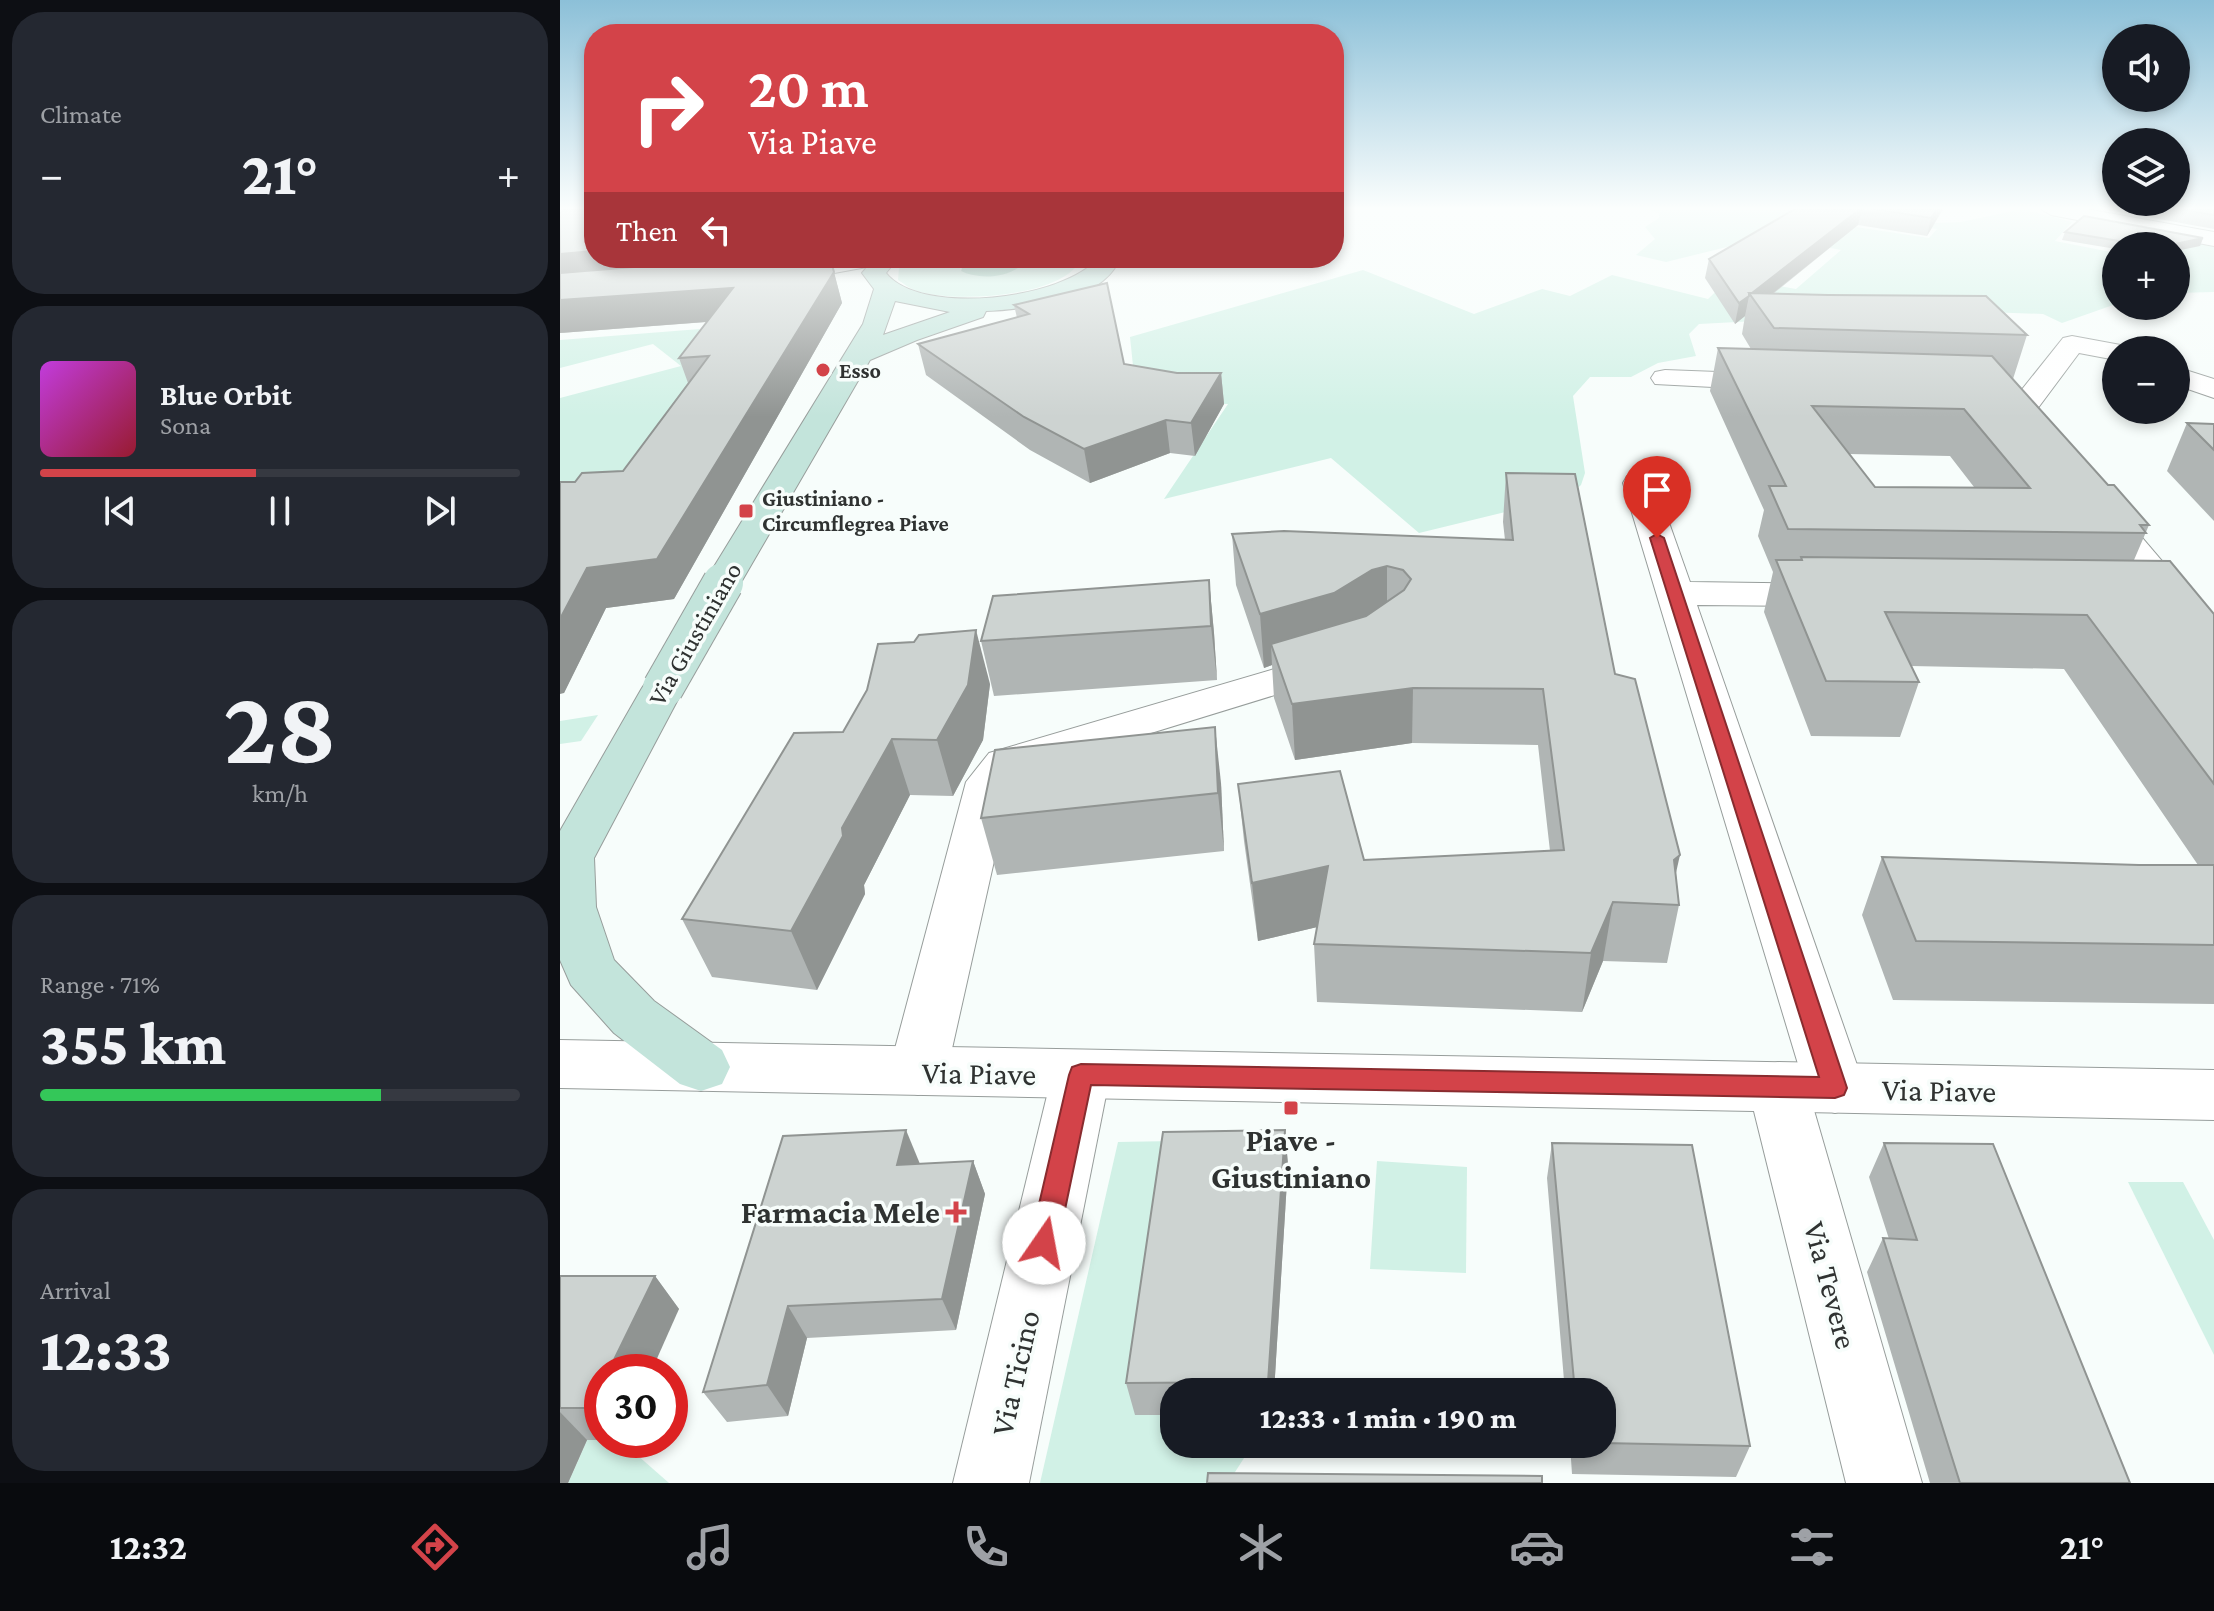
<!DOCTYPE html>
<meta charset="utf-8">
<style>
body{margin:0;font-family:"Crimson Pro",serif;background:#242831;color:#f1f3f6;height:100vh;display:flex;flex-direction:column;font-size:30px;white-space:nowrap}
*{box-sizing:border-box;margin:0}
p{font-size:26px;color:#9ea1a6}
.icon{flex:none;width:44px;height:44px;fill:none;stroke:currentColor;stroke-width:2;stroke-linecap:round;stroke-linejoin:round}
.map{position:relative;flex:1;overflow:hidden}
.drawer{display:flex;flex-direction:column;gap:12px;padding:12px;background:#0d0f14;width:560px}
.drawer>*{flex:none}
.hud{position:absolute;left:24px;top:24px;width:760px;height:244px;border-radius:32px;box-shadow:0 4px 12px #0003;background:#d34349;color:#fff;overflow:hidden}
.tools{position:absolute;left:1542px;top:24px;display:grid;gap:16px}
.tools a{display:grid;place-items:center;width:88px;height:88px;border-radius:50%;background:#171b24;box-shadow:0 4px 12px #0003;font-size:40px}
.speed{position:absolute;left:24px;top:1354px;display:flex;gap:16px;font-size:40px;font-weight:700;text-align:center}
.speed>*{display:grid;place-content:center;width:104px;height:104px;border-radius:50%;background:#171b24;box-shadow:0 4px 12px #0003;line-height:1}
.speed .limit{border:12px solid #d22;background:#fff;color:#111}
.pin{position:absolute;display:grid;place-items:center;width:68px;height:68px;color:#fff;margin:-82px -34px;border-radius:50% 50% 50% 0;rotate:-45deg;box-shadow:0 0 8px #0007}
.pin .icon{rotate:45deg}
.me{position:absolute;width:88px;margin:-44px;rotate:12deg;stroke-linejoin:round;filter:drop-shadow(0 0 6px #0008)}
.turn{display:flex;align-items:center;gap:28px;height:168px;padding:0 32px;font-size:36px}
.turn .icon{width:104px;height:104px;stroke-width:2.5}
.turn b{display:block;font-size:56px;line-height:68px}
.then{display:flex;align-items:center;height:76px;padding:0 32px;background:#0003;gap:16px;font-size:30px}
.big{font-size:60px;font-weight:800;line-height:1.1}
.drawer .tile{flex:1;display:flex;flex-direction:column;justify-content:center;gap:12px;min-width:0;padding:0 28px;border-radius:32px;background:#242831}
.drawer .dial{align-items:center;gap:0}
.dial b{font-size:104px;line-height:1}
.song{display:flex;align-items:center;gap:24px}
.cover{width:96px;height:96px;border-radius:12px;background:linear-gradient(135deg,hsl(290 70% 55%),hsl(350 70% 35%))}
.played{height:8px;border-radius:4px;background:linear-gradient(90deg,#d34349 45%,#363941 45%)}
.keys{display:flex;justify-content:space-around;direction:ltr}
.heat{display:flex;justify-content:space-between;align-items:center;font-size:44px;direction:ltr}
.charge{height:12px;border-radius:6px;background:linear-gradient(90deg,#34c759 71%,#363941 0)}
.trip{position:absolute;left:600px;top:1378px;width:456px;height:80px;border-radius:32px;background:#171b24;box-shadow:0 4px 12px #0003;font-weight:800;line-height:80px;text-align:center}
.tabs{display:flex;height:128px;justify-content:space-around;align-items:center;background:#090b0e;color:#9ea1a6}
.tabs .icon{width:56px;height:56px}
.tabs .current{color:#d34349}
.tabs b{font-size:36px;color:#f1f3f6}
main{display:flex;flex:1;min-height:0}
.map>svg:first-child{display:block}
.green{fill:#d1f1e6}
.water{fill:#a2d1c1}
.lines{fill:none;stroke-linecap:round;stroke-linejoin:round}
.minor-casing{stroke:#979d9b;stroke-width:2}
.tertiary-casing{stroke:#979d9b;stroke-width:2}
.secondary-casing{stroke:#979d9b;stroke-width:2}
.trunk-casing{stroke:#347c6a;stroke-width:2}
.minor{fill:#fff;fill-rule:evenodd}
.tertiary{fill:#fff;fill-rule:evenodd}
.secondary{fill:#c3e4db;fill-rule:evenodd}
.trunk{fill:#5eb6a0;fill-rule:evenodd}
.secondary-bridge-casing{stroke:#979d9b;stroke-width:42;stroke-linecap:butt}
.secondary-bridge{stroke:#c3e4db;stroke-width:40}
.wall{fill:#b0b5b4;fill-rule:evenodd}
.shaded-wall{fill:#909492}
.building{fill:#cdd3d1;stroke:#909492;stroke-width:2;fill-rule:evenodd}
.route{fill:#d34349;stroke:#892c2f;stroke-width:2}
.poi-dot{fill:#d34349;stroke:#f7fdfb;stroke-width:3}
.labels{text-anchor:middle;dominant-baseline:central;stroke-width:7;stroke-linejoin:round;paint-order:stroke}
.far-poi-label{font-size:22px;font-weight:bold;fill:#2f3231;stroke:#f7fdfb;text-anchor:start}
.street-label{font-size:26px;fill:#2f3231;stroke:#f7fdfb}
.near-street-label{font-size:32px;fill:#2f3231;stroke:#f7fdfb}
.near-poi-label{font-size:32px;font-weight:bold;fill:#2f3231;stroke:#f7fdfb}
</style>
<main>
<section class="drawer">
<div class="tile"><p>Climate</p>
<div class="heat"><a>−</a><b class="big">21°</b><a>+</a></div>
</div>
<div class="tile">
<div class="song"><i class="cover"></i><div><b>Blue Orbit</b><p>Sona</p></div></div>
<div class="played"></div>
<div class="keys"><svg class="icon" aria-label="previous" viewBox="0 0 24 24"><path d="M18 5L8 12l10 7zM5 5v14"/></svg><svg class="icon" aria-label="pause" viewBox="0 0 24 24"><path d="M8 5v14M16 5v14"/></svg><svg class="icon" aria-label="next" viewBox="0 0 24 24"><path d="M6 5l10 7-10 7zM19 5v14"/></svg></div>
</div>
<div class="tile dial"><b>28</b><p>km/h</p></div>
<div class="tile"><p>Range · 71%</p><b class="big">355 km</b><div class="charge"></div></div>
<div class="tile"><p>Arrival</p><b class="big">12:33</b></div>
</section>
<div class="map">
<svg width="1654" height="1483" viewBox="0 0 1654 1483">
<rect width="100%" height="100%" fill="#f7fdfb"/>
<g class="green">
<polygon points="1088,209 1237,209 1179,244 1106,262 1076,255 1095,239 1085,227 1099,218 1099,213"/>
<polygon points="1462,209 1512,222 1495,241 1551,252 1564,231 1654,246 1654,292 1616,293 1616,246 1556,246 1556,304 1502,323 1483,314 1233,305 1236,319 1139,324 1129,334 1136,356 1098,363 1071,377 1030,377 1013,396 1025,473 1021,485 1007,497 859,533 771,458 604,499 668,404 636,403 575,385 570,337 803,270 914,314 982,289 1010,296 1052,275 1148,299 1171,277 1236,289 1281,250 1223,239 1256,221 1369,238 1377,229 1327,221 1335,216 1377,223 1401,222"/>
<path d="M352,258h69l-21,10 1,3 22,5 22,-2 12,-15 -2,-1h66c-14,40 -132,46 -167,32 -5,-2 -11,-7 -16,-10l1,-12z"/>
<polygon points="140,329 134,340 170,339 32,520 0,520 0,398 121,366 93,344 0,368 0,340"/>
<polygon points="38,715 21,741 0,744 0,721"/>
<polygon points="614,1141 614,1444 693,1444 668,1483 480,1483 558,1142"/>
<polygon points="817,1161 907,1167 906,1273 810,1269"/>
<polygon points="1568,1182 1623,1182 1654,1240 1654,1355"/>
<polygon points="27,1440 60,1440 109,1483 8,1483"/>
</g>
<path class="water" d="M421,258h34l8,6c-15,14 -44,16 -62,7l2,-7z"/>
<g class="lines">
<g class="minor-casing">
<g id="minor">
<polygon points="1481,209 1526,209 1654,232 1654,246 1491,215"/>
<path d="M1512,336l54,10 2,4h-12v10l-37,-7 -44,59 28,33 -5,7c-26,6 -40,-21 -54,-40l59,-74z"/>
<polygon points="1616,367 1654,379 1654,398 1616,385"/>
<polygon points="1105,370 1211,374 1221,376 1225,382 1221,388 1211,390 1095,384 1091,378 1095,372"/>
<polygon points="1079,473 1091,476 1095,483 1130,582 1268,584 1281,587 1287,595 1281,603 1268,606 1137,605 1305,1088 1296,1106 1275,1113 1254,1106 1251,1100 1362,1483 1286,1483 1188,1087 1197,1069 1218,1062 1239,1069 1241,1074 1063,483 1067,476"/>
<polygon points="1538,497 1550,500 1654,622 1654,659 1640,655 1526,514 1521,507 1526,500"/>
<polygon points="769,653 783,656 789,665 783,674 461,773 451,785 387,1071 379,1088 358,1095 337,1088 329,1071 406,782 429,753"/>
<polygon points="521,1050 542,1058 550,1075 469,1483 393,1483 492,1075 500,1058"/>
</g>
</g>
<g class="tertiary-casing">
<g id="tertiary">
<polygon points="280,258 329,258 326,263 318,265 214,284 206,282 202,277 206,272 214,270"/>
<polygon points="0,1040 1654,1070 1654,1120 0,1088"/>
</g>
</g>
<g class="secondary-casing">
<g id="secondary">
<path d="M315,258h23l-12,15c35,44 179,26 212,-15h23c-4,7 -9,15 -15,20 -23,23 -88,32 -120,33l-3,6 -66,23 -47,20 -134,231 -13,3 -13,-3 -6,-8 159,-259 11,-35 -12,-16zM335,301l55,11 -67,23z"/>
<polygon points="103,676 118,679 124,688 34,858 36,907 54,960 94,1001 162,1050 170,1067 162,1084 141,1091 120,1084 54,1033 11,985 0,960 0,831 82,688 88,679"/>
</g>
</g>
<g class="trunk-casing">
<path id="trunk" d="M541,258h26c-6,9 -15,10 -25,8l-3,-5z"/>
</g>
<use href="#minor" class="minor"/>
<use href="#tertiary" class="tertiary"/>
<use href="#secondary" class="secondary"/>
<use href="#trunk" class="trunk"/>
<g class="secondary-bridge-casing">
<polyline id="secondary-bridge" points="103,688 163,583"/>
</g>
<use href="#secondary-bridge" class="secondary-bridge"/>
</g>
<g class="wall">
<path d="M1235,209h148l-16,27 -69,-11 -85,69 254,41 -14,44 95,106 41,40 -15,35 80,54v390l-321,-4 -31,-85 20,-58 257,8h59l-134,-196 -153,-3 8,16 -19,55 -89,-1 -47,-124 9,-40 -15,-36 6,-26 -54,-119 8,-43 33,1 -9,-15 3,-18 -10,8 -30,-46 4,-19zM1289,454l101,2 24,31h-99z"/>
<polygon points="1544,209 1654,209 1654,229"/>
<polygon points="1505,232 1643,238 1640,246 1556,246 1556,249 1502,240"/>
<polygon points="270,258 282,303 114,599 46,608 4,693 15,482 63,471 128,383 119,358 147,322 0,333"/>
<polygon points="454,305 564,364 617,373 661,373 664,404 635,456 610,453 530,483 470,450 366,375 358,344 457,318"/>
<polygon points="1627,423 1654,424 1654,521 1607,471"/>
<polygon points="946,473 1055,674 1116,875 1119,905 1107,963 1043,961 1022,1012 757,1002 754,944 757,927 698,941 684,841 678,784 804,860 990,851 978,745 852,743 735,760 714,698 712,665 704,668 676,585 672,534 945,540 943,522"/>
<polygon points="649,580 654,633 657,680 434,696 421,641"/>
<polygon points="430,684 423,740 393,796 350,795 304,885 305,894 257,990 152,977 122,919 283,732"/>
<polygon points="661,783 664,851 437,875 421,818"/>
<polygon points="725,1130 728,1165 714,1392 614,1392 614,1415 575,1415 566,1383"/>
<polygon points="992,1143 1190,1446 1176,1477 1012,1474 1010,1444 1042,1444 1042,1392 1005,1392 987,1178"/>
<polygon points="1324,1143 1570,1483 1370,1483 1307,1272 1323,1238 1329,1239 1309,1177"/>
<polygon points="413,1161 425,1194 396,1330 247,1338 228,1416 167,1422 143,1392 360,1164"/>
<polygon points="0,1276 95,1276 119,1309 42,1372 42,1440 27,1440 8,1483 0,1483"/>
</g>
<g class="shaded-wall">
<polygon points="1300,209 1302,209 1298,225 1198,305 1190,294"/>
<polygon points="1377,209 1383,209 1367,236 1371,218"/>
<polygon points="1643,238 1640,246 1616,251 1616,246 1606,246"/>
<polygon points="34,251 34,258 262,258 0,285 0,254"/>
<polygon points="274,272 282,303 114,599 46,608 4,693 0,694 0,619 27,568"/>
<polygon points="173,288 184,319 0,333 0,300"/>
<polygon points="1189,296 1185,316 1175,324 1179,303"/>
<polygon points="661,373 664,404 635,456 631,423"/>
<polygon points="606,420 610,453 530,483 524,449"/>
<polygon points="827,566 827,618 711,644 712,665 704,668 700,614 812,570"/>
<polygon points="649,580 654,633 657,680 651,626"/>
<polygon points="416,630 430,684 423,740 393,796 377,740"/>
<polygon points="853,688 852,743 735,760 732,704"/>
<polygon points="655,727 661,783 664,851 658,793"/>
<polygon points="332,739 350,795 304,885 305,894 257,990 231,931 282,828"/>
<polygon points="1120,855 1109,904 1114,860"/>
<polygon points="768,866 770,924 698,941 692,883"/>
<polygon points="1053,902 1043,961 1022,1012 1031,953"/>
<polygon points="346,1130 360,1164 337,1165"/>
<polygon points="725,1130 728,1165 714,1392 710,1392 708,1382"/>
<polygon points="413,1161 425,1194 396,1330 382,1299"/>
<polygon points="95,1276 119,1309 91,1372 48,1372"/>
<polygon points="228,1306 247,1338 228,1416 207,1385"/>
<polygon points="42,1385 42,1420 31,1408"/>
<polygon points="0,1412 27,1440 8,1483 0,1483"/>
</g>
<g class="building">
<polygon points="0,209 34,209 34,251 0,254"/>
<polygon points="1235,209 1300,209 1192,293 1189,293 1189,296 1179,303 1149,259"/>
<polygon points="1313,209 1377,209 1371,218"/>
<polygon points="1619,209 1654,209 1654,215"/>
<polygon points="1524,216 1643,238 1606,246 1589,246 1505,232"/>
<polygon points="185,258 270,258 274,272 97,559 27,568 0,619 0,482 15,482 22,473 63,471 149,356 119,358 173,288 0,300 0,273"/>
<polygon points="547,283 564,364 617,373 661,373 631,423 606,420 524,449 464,417 358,344 469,314 454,305"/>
<polygon points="1189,293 1268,295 1426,296 1467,335 1214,328"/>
<path d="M1158,348l274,8 116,129h6l35,40h-9l6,8 -358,-4 -19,-43h17zM1252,406l152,3 66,79 -155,-1z"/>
<polygon points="1627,423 1654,424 1654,450"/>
<polygon points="946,473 1015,474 1055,674 1075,679 1120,855 1114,860 1119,905 1053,902 1031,953 754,944 768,866 692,883 678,784 780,771 804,860 1004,850 983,689 853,688 732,704 711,644 806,616 844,590 851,579 843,570 827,566 812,570 774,593 700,614 672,534 724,531 953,540"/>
<polygon points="1241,557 1610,561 1654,614 1654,784 1527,615 1325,612 1359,682 1266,681 1216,560 1242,560"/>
<polygon points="649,580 651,626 421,641 433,596"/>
<polygon points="416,630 408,685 377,740 332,739 282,828 283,836 231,931 122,919 234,733 283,732 307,690 318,644 354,642 359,635"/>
<polygon points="655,727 658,793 421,818 435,750"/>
<polygon points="1322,857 1579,865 1654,865 1654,945 1356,941"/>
<polygon points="346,1130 337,1165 413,1161 382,1299 228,1306 207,1385 143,1392 223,1136"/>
<polygon points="725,1130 708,1382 566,1383 603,1132"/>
<polygon points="992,1143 1132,1145 1190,1446 1042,1443 1042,1392 1015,1392"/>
<polygon points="1324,1143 1433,1144 1570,1483 1400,1483 1323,1238 1357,1240"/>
<polygon points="0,1276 95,1276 48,1372 42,1372 42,1385 31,1408 0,1408"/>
<polygon points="648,1473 982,1476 982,1483 647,1483"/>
</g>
<linearGradient id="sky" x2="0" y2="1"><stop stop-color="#8cc0d8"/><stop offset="0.5" stop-color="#fbfefd"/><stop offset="1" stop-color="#fbfefd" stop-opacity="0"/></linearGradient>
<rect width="1654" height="417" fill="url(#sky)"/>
<polygon class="route" points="1097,534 1104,538 1287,1088 1284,1095 1275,1098 531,1085 498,1243 494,1253 484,1256 474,1253 470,1243 509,1075 512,1067 521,1064 1259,1077 1090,538"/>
<g class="poi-dot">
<circle cx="263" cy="370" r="8"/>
<rect x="178" y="503" width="16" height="16" rx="4"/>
<rect x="723" y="1100" width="16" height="16" rx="4"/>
<path d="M392 1200h8v8h8v8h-8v8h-8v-8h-8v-8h8z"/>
</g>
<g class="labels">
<g class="far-poi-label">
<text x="279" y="370">Esso</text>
<text x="202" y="498">Giustiniano -<tspan x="202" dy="25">Circumflegrea Piave</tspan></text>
</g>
<g class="street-label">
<text transform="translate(135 634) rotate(-60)">Via Giustiniano</text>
</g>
<g class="near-street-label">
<text transform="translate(419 1073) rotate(1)">Via Piave</text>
<text transform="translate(1379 1090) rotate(1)">Via Piave</text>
<text transform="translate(1271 1285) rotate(75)">Via Tevere</text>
<text transform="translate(455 1373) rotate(-77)">Via Ticino</text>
</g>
<g class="near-poi-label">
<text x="731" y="1140">Piave -<tspan x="731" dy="37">Giustiniano</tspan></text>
<text x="380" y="1212" text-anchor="end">Farmacia Mele</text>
</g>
</g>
</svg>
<div class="tools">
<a><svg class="icon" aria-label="sound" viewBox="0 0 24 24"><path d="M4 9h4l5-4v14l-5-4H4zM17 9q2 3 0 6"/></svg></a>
<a><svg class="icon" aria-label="layers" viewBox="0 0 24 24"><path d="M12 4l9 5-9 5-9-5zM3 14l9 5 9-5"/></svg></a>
<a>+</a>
<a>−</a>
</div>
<div class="speed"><div class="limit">30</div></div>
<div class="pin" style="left:1097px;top:538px;background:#d93025"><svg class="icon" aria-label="arrive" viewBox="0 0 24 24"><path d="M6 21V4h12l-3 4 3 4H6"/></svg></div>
<svg class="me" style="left:484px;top:1243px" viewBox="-20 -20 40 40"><circle r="19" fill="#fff"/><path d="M0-13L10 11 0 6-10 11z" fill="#d34349"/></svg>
<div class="trip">12:33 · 1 min · 190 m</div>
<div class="hud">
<div class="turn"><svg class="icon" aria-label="right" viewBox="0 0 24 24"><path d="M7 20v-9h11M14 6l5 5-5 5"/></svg><div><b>20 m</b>Via Piave</div></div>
<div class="then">Then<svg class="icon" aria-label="left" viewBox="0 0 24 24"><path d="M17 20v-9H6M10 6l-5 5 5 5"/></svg></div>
</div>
</div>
</main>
<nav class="tabs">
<b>12:32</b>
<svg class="icon current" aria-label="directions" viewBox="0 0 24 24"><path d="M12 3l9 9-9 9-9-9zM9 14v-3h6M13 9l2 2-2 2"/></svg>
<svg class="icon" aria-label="music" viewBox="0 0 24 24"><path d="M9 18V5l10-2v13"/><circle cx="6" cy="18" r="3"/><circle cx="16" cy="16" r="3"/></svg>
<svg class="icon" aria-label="phone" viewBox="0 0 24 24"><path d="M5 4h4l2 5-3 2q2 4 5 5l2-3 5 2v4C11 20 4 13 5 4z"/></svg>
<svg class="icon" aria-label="climate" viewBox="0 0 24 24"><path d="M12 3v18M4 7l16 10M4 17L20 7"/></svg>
<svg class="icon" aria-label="car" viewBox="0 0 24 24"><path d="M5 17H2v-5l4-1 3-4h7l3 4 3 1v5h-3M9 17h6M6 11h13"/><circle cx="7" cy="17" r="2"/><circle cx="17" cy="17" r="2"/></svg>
<svg class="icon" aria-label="filters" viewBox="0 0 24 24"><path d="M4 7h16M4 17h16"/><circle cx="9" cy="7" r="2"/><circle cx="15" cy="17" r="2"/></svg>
<b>21°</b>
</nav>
